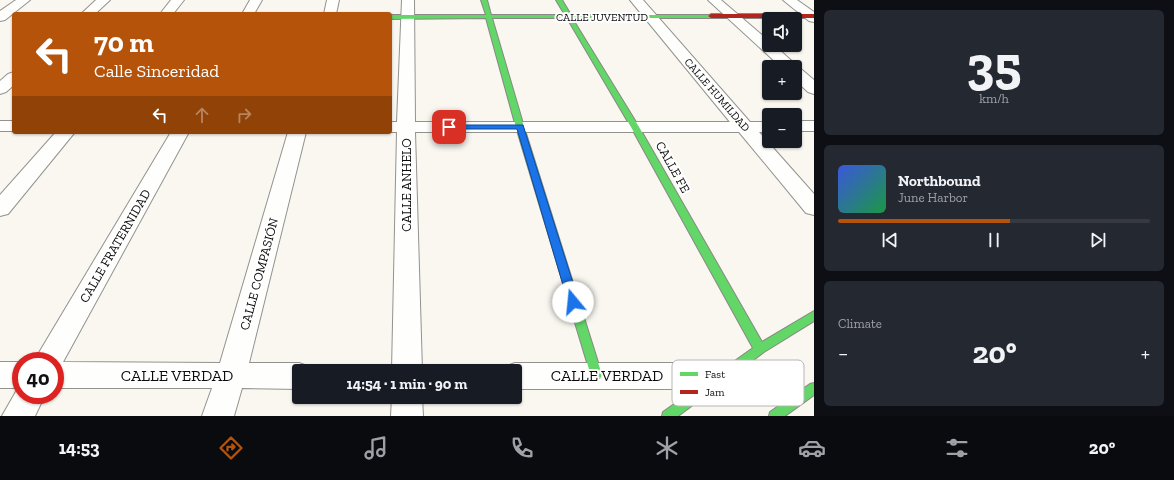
<!DOCTYPE html>
<meta charset="utf-8">
<style>
body{margin:0;font-family:"Zilla Slab",serif;background:#242831;color:#f1f3f6;height:100vh;display:flex;flex-direction:column;font-size:15px;white-space:nowrap}
*{box-sizing:border-box;margin:0}
p{font-size:13px;color:#9ea1a6}
.icon{flex:none;width:22px;height:22px;fill:none;stroke:currentColor;stroke-width:2;stroke-linecap:round;stroke-linejoin:round}
.map{position:relative;flex:1;overflow:hidden}
.panel{display:flex;flex-direction:column;gap:10px;padding:10px;background:#0d0f14;width:360px}
.panel>*{flex:none}
.top-card{position:absolute;left:12px;top:12px;width:380px;height:122px;border-radius:4px;box-shadow:0 1px 3px #0004;background:#b45309;color:#fff;overflow:hidden}
.controls{position:absolute;left:762px;top:12px;display:grid;gap:8px}
.controls a{display:grid;place-items:center;width:40px;height:40px;border-radius:4px;background:#171b24;box-shadow:0 1px 3px #0004;font-size:20px}
.speed{position:absolute;left:12px;top:352px;display:flex;gap:8px;font-size:20px;font-weight:700;text-align:center}
.speed>*{display:grid;place-content:center;width:52px;height:52px;border-radius:50%;background:#171b24;box-shadow:0 1px 3px #0004;line-height:1}
.speed .limit{border:6px solid #d22;background:#fff;color:#111}
.pin{position:absolute;display:grid;place-items:center;width:34px;height:34px;color:#fff;margin:-17px;border-radius:8px;box-shadow:0 2px 6px #0006}
.me{position:absolute;width:44px;margin:-22px;rotate:343deg;stroke-linejoin:round;filter:drop-shadow(0 0 3px #0008)}
.turn{display:flex;align-items:center;gap:14px;height:84px;padding:0 16px;font-size:18px}
.turn .icon{width:52px;height:52px;stroke-width:2.5}
.turn b{display:block;font-size:28px;line-height:34px}
.lanes{display:flex;align-items:center;height:38px;padding:0 16px;background:#0003;justify-content:center;gap:20px;direction:ltr}
.lanes .off{opacity:.35}
.big{font-size:30px;font-weight:800;line-height:1.1}
.panel .card{flex:1;display:flex;flex-direction:column;justify-content:center;gap:6px;min-width:0;padding:0 14px;border-radius:6px;background:#242831}
.panel .dial{align-items:center;gap:0}
.dial b{font-size:52px;line-height:1}
.song{display:flex;align-items:center;gap:12px}
.cover{width:48px;height:48px;border-radius:6px;background:linear-gradient(135deg,hsl(230 70% 55%),hsl(140 70% 35%))}
.played{height:4px;border-radius:2px;background:linear-gradient(90deg,#b45309 55%,#363941 55%)}
.keys{display:flex;justify-content:space-around;direction:ltr}
.heat{display:flex;justify-content:space-between;align-items:center;font-size:22px;direction:ltr}
.trip{position:absolute;left:292px;top:364px;width:230px;height:40px;border-radius:4px;background:#171b24;box-shadow:0 1px 3px #0004;font-weight:800;line-height:40px;text-align:center}
.menu{display:flex;height:64px;justify-content:space-around;align-items:center;background:#090b0e;color:#9ea1a6}
.menu .icon{width:28px;height:28px}
.menu .selected{color:#b45309}
.menu b{font-size:18px;color:#f1f3f6}
main{display:flex;flex:1;min-height:0}
.map>svg:first-child{display:block}
.lines{fill:none;stroke-linecap:round;stroke-linejoin:round}
.street-casing{stroke:#93928f;stroke-width:2}
.fast-casing{stroke:#898885;stroke-width:2}
.jam-casing{stroke:#898885;stroke-width:2}
.street{fill:#fefefd;fill-rule:evenodd}
.fast{fill:#63d668;fill-rule:evenodd}
.jam{fill:#b3261e;fill-rule:evenodd}
.route{fill:#1a73e8;stroke:#114b97}
.labels{text-anchor:middle;dominant-baseline:central;stroke-width:4;stroke-linejoin:round;paint-order:stroke}
.far-street-label{font-size:11px;fill:#0c0c0c;stroke:#fff}
.street-label{font-size:13px;fill:#0c0c0c;stroke:#fff}
.near-street-label{font-size:16px;fill:#0c0c0c;stroke:#fff}
.key{fill:#fff;stroke:#b6b6b6;stroke-width:1}
.key-label{font-size:11px;fill:#0c0c0c}
</style>
<main>
<div class="map">
<svg width="814" height="416" viewBox="0 0 814 416">
<rect width="100%" height="100%" fill="#f9f7f0"/>
<g class="lines">
<g class="street-casing">
<g id="street">
<polygon points="16,0 30,0 5,20 0,21 0,11"/>
<polygon points="96,0 110,0 95,14 81,14"/>
<polygon points="171,0 184,0 173,14 160,14"/>
<polygon points="250,0 262,0 254,14 242,14"/>
<polygon points="327,0 339,0 336,14 324,14"/>
<polygon points="402,0 414,0 415,122 730,122 630,0 643,0 750,122 769,122 769,132 759,132 814,194 814,215 806,213 739,132 415,132 422,371 392,371 397,132 388,132 390,132 390,122 397,122"/>
<polygon points="708,0 721,0 769,41 769,45 774,45 795,64 797,68 801,69 814,80 814,94 808,92 795,80 795,67 781,67"/>
<polygon points="783,0 797,0 814,12 814,22 809,21"/>
<polygon points="14,72 14,85 6,92 0,94 0,81 8,74"/>
<rect x="0" y="121" width="14" height="10"/>
<rect x="795" y="121" width="19" height="10"/>
<polygon points="56,132 75,132 8,214 0,216 0,195"/>
<polygon points="171,132 189,132 63,362 220,363 288,132 306,132 249,363 299,363 310,367 311,371 299,371 299,389 242,388 234,416 202,416 212,388 55,388 55,361 34,361"/>
<polygon points="0,362 21,362 21,395 45,395 35,416 2,416 18,388 0,388"/>
<polygon points="515,363 723,363 734,367 738,376 734,385 723,389 515,389 515,371 503,371 504,367"/>
<polygon points="392,397 422,397 423,416 391,416"/>
</g>
</g>
<g class="fast-casing">
<g id="fast">
<polygon points="481,0 487,0 491,15 565,15 556,0 562,0 571,15 713,15 714,16 711,18 572,18 639,127 762,342 814,311 814,321 764,352 678,416 662,416 663,412 753,348 631,127 567,18 492,18 524,127 602,375 600,379 596,380 592,379 516,127 486,18 390,19 390,15 486,15"/>
<polygon points="814,383 814,395 785,416 769,416 770,412 810,384"/>
</g>
</g>
<g class="jam-casing">
<polygon id="jam" points="814,14 814,18 711,18 708,16 711,14"/>
</g>
<use href="#street" class="street"/>
<use href="#fast" class="fast"/>
<use href="#jam" class="jam"/>
</g>
<polygon class="route" points="446,125 523,125 579,302 577,305 573,306 569,305 568,302 517,129 446,129"/>
<g class="labels">
<g class="far-street-label">
<text x="602" y="17">CALLE JUVENTUD</text>
<text transform="translate(717 95) rotate(49)">CALLE HUMILDAD</text>
</g>
<g class="street-label">
<text transform="translate(673 167) rotate(61)">CALLE FE</text>
<text transform="translate(406 185) rotate(-90)">CALLE ANHELO</text>
<text transform="translate(115 246) rotate(-60)">CALLE FRATERNIDAD</text>
<text transform="translate(259 274) rotate(-75)">CALLE COMPASIÓN</text>
</g>
<g class="near-street-label">
<text x="177" y="375">CALLE VERDAD</text>
<text x="607" y="375">CALLE VERDAD</text>
</g>
</g>
<rect x="672" y="360" width="132" height="46" rx="6" class="key"/>
<rect x="680" y="372" width="18" height="4" fill="#63d668"/>
<rect x="680" y="390" width="18" height="4" fill="#b3261e"/>
<g class="key-label">
<text x="705" y="378">Fast</text>
<text x="705" y="396">Jam</text>
</g>
</svg>
<div class="controls">
<a><svg class="icon" aria-label="sound" viewBox="0 0 24 24"><path d="M4 9h4l5-4v14l-5-4H4zM17 9q2 3 0 6"/></svg></a>
<a>+</a>
<a>−</a>
</div>
<div class="speed"><div class="limit">40</div></div>
<div class="pin" style="left:449px;top:127px;background:#d93025"><svg class="icon" aria-label="arrive" viewBox="0 0 24 24"><path d="M6 21V4h12l-3 4 3 4H6"/></svg></div>
<svg class="me" style="left:573px;top:302px" viewBox="-20 -20 40 40"><circle r="19" fill="#fff"/><path d="M0-13L10 11 0 6-10 11z" fill="#1a73e8"/></svg>
<div class="trip">14:54 · 1 min · 90 m</div>
<div class="top-card">
<div class="turn"><svg class="icon" aria-label="left" viewBox="0 0 24 24"><path d="M17 20v-9H6M10 6l-5 5 5 5"/></svg><div><b>70 m</b>Calle Sinceridad</div></div>
<div class="lanes"><svg class="icon" aria-label="left" viewBox="0 0 24 24"><path d="M17 20v-9H6M10 6l-5 5 5 5"/></svg><svg class="icon off" aria-label="ahead" viewBox="0 0 24 24"><path d="M12 20V5M6 11l6-6 6 6"/></svg><svg class="icon off" aria-label="right" viewBox="0 0 24 24"><path d="M7 20v-9h11M14 6l5 5-5 5"/></svg></div>
</div>
</div>
<section class="panel">
<div class="card dial"><b>35</b><p>km/h</p></div>
<div class="card">
<div class="song"><i class="cover"></i><div><b>Northbound</b><p>June Harbor</p></div></div>
<div class="played"></div>
<div class="keys"><svg class="icon" aria-label="previous" viewBox="0 0 24 24"><path d="M18 5L8 12l10 7zM5 5v14"/></svg><svg class="icon" aria-label="pause" viewBox="0 0 24 24"><path d="M8 5v14M16 5v14"/></svg><svg class="icon" aria-label="next" viewBox="0 0 24 24"><path d="M6 5l10 7-10 7zM19 5v14"/></svg></div>
</div>
<div class="card"><p>Climate</p>
<div class="heat"><a>−</a><b class="big">20°</b><a>+</a></div>
</div>
</section>
</main>
<nav class="menu">
<b>14:53</b>
<svg class="icon selected" aria-label="directions" viewBox="0 0 24 24"><path d="M12 3l9 9-9 9-9-9zM9 14v-3h6M13 9l2 2-2 2"/></svg>
<svg class="icon" aria-label="music" viewBox="0 0 24 24"><path d="M9 18V5l10-2v13"/><circle cx="6" cy="18" r="3"/><circle cx="16" cy="16" r="3"/></svg>
<svg class="icon" aria-label="phone" viewBox="0 0 24 24"><path d="M5 4h4l2 5-3 2q2 4 5 5l2-3 5 2v4C11 20 4 13 5 4z"/></svg>
<svg class="icon" aria-label="climate" viewBox="0 0 24 24"><path d="M12 3v18M4 7l16 10M4 17L20 7"/></svg>
<svg class="icon" aria-label="car" viewBox="0 0 24 24"><path d="M5 17H2v-5l4-1 3-4h7l3 4 3 1v5h-3M9 17h6M6 11h13"/><circle cx="7" cy="17" r="2"/><circle cx="17" cy="17" r="2"/></svg>
<svg class="icon" aria-label="filters" viewBox="0 0 24 24"><path d="M4 7h16M4 17h16"/><circle cx="9" cy="7" r="2"/><circle cx="15" cy="17" r="2"/></svg>
<b>20°</b>
</nav>
